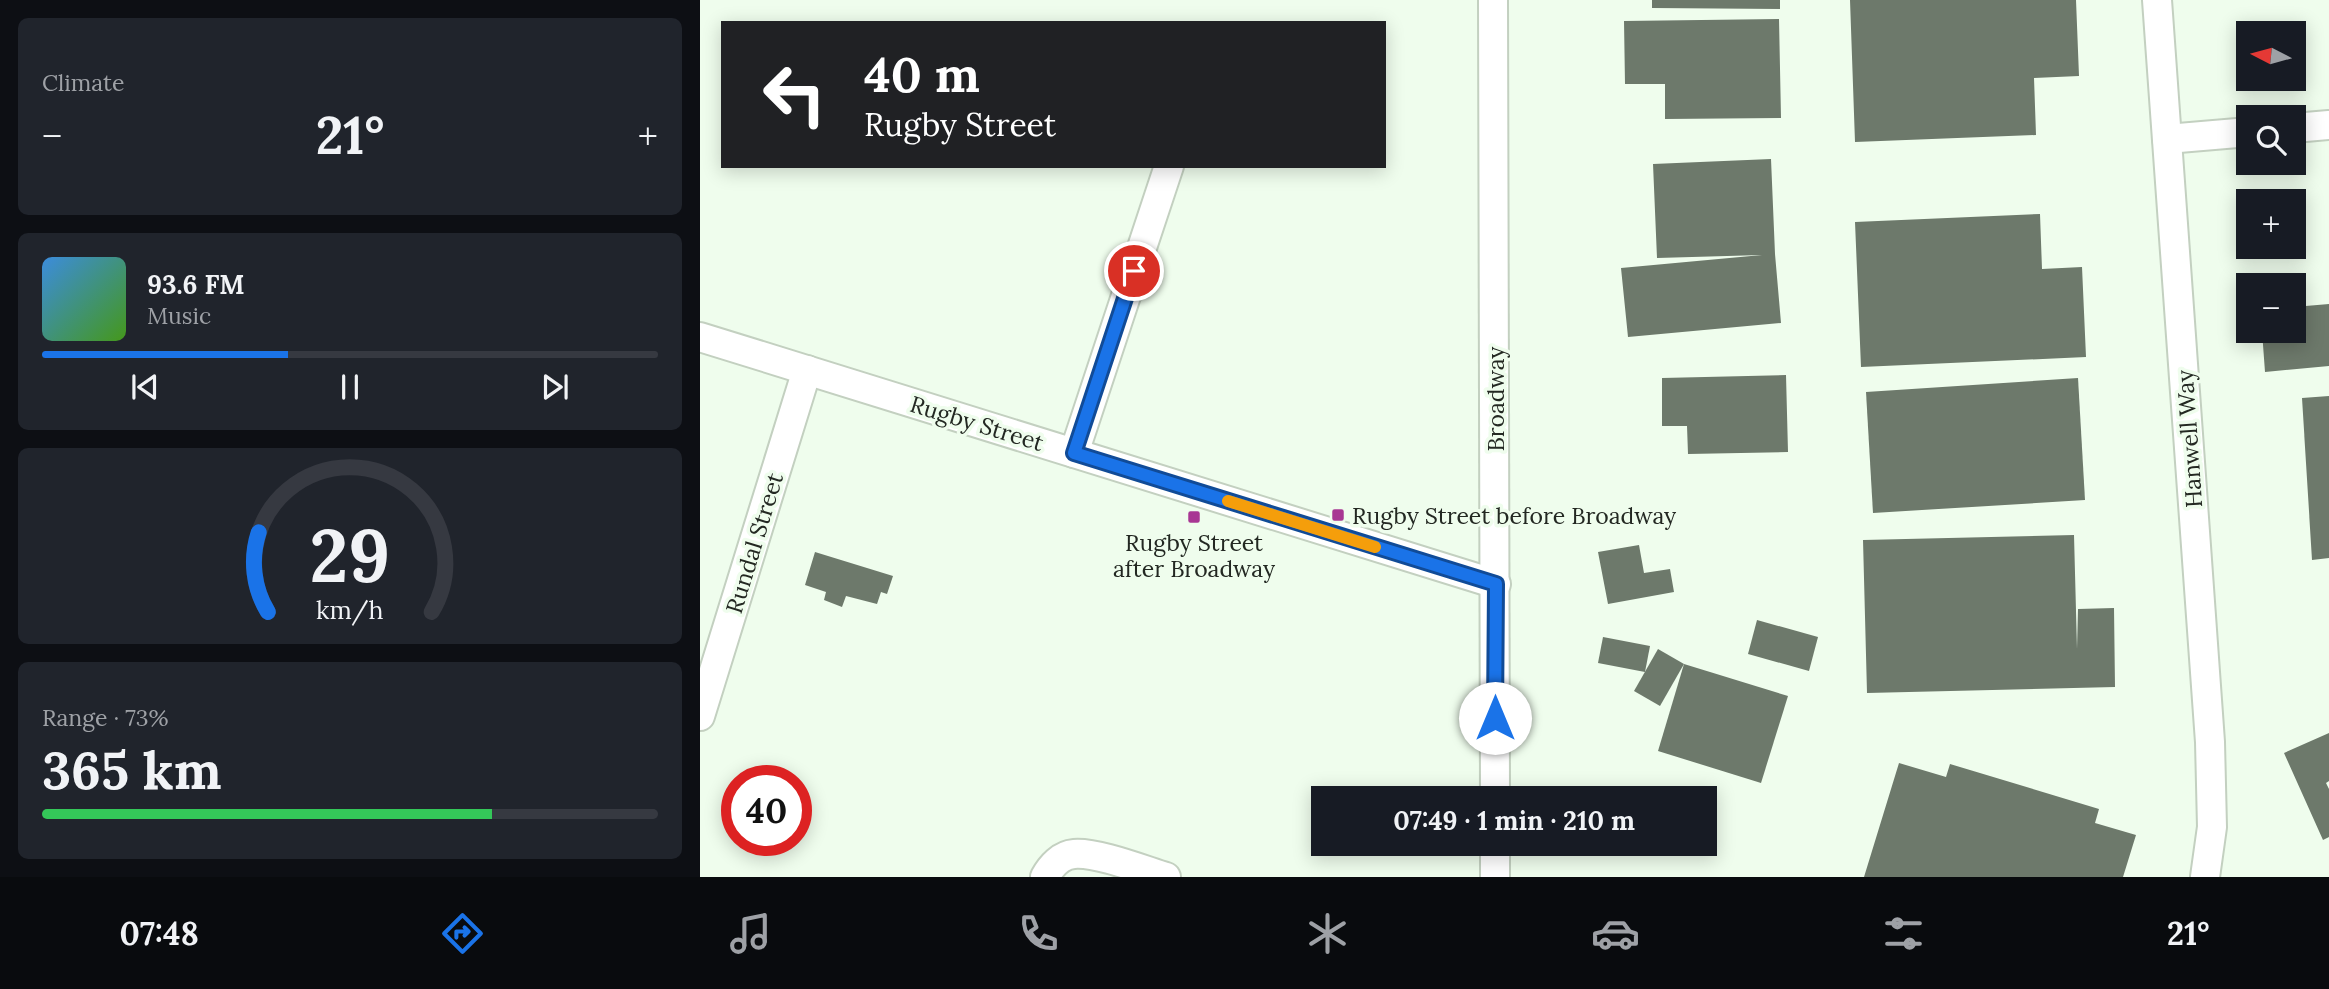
<!DOCTYPE html>
<meta charset="utf-8">
<style>
body{margin:0;font-family:Lora,serif;background:#20242c;color:#f1f3f6;height:100vh;display:flex;flex-direction:column;font-size:26px;white-space:nowrap}
*{box-sizing:border-box;margin:0}
p{font-size:23px;color:#9ea1a6}
.icon{flex:none;width:38px;height:38px;fill:none;stroke:currentColor;stroke-width:2;stroke-linecap:round;stroke-linejoin:round}
.map{position:relative;flex:1;overflow:hidden}
.sheet{display:flex;flex-direction:column;gap:18px;padding:18px;background:#0d0f14;width:700px}
.sheet>*{flex:none}
.banner{position:absolute;left:21px;top:21px;width:665px;height:147px;border-radius:0px;box-shadow:0 4px 18px #0003;background:#202124;color:#fff;overflow:hidden}
.needle{width:46px;rotate:276deg}
.fabs{position:absolute;left:1536px;top:21px;display:grid;gap:14px}
.fabs a{display:grid;place-items:center;width:70px;height:70px;border-radius:0px;background:#171b24;box-shadow:0 4px 18px #0003;font-size:35px}
.speed{position:absolute;left:21px;top:765px;display:flex;gap:14px;font-size:35px;font-weight:700;text-align:center}
.speed>*{display:grid;place-content:center;width:91px;height:91px;border-radius:50%;background:#171b24;box-shadow:0 4px 18px #0003;line-height:1}
.speed .limit{border:10px solid #d22;background:#fff;color:#111}
.pin{position:absolute;display:grid;place-items:center;width:60px;height:60px;color:#fff;margin:-30px;border:4px solid #fff;border-radius:50%;box-shadow:0 2px 7px #0007}
.me{position:absolute;width:77px;margin:-38px;rotate:0deg;stroke-linejoin:round;filter:drop-shadow(0 0 5px #0008)}
.turn{display:flex;align-items:center;gap:24px;height:147px;padding:0 28px;font-size:32px}
.turn .icon{width:91px;height:91px;stroke-width:2.5}
.turn b{display:block;font-size:49px;line-height:60px}
.big{font-size:52px;font-weight:700;line-height:1.1}
.sheet .widget{flex:1;display:flex;flex-direction:column;justify-content:center;gap:10px;min-width:0;padding:0 24px;border-radius:10px;background:#20242c}
.sheet .dial{align-items:center;gap:0}
.dial svg{height:182px;overflow:visible;fill:none;stroke:#363941;stroke-width:7;stroke-linecap:round;text-anchor:middle}
.dial text{fill:#f1f3f6;stroke:none}
.song{display:flex;align-items:center;gap:21px}
.cover{width:84px;height:84px;border-radius:10px;background:linear-gradient(135deg,hsl(210 70% 55%),hsl(100 70% 35%))}
.played{height:7px;border-radius:4px;background:linear-gradient(90deg,#1a73e8 40%,#363941 40%)}
.keys{display:flex;justify-content:space-around;direction:ltr}
.heat{display:flex;justify-content:space-between;align-items:center;font-size:38px;direction:ltr}
.charge{height:10px;border-radius:5px;background:linear-gradient(90deg,#34c759 73%,#363941 0)}
.trip{position:absolute;left:611px;top:786px;width:406px;height:70px;border-radius:0px;background:#171b24;box-shadow:0 4px 18px #0003;font-weight:700;line-height:70px;text-align:center}
.tab-bar{display:flex;height:112px;justify-content:space-around;align-items:center;background:#090b0e;color:#9ea1a6}
.tab-bar .icon{width:49px;height:49px}
.tab-bar .on{color:#1a73e8}
.tab-bar b{font-size:32px;color:#f1f3f6}
main{display:flex;flex:1;min-height:0}
.map>svg:first-child{display:block}
.building{fill:#6d796b}
.lines{fill:none;stroke-linecap:round;stroke-linejoin:round}
.minor-casing{stroke:#c3d0c0;stroke-width:32}
.minor{stroke:#fff;stroke-width:28}
.route-casing{stroke:#114b97;stroke-width:18}
.route{stroke:#1a73e8;stroke-width:12}
.slow{stroke:#f59e0b;stroke-width:12}
.poi-dot{fill:#a83793;stroke:#effded;stroke-width:2.5}
.labels{text-anchor:middle;dominant-baseline:central;stroke-width:7;stroke-linejoin:round;paint-order:stroke}
.street-label{font-size:23px;fill:#232822;stroke:#effded}
.poi-label{font-size:23px;fill:#232822;stroke:#effded;text-anchor:start}
</style>
<main>
<section class="sheet">
<div class="widget"><p>Climate</p>
<div class="heat"><a>−</a><b class="big">21°</b><a>+</a></div>
</div>
<div class="widget">
<div class="song"><i class="cover"></i><div><b>93.6 FM</b><p>Music</p></div></div>
<div class="played"></div>
<div class="keys"><svg class="icon" aria-label="previous" viewBox="0 0 24 24"><path d="M18 5L8 12l10 7zM5 5v14"/></svg><svg class="icon" aria-label="pause" viewBox="0 0 24 24"><path d="M8 5v14M16 5v14"/></svg><svg class="icon" aria-label="next" viewBox="0 0 24 24"><path d="M6 5l10 7-10 7zM19 5v14"/></svg></div>
</div>
<div class="widget dial"><svg viewBox="0 0 100 80">
<path d="M14 69A42 42 0 1 1 86 69"/>
<path d="M14 69A42 42 0 0 1 10 34" stroke="#1a73e8"/>
<text x="50" y="56" font-size="32" font-weight="700">29</text>
<text x="50" y="72" font-size="11">km/h</text>
</svg></div>
<div class="widget"><p>Range · 73%</p><b class="big">365 km</b><div class="charge"></div></div>
</section>
<div class="map">
<svg width="1629" height="877" viewBox="0 0 1629 877">
<rect width="100%" height="100%" fill="#effded"/>
<g class="building">
<polygon points="952,0 1080,0 1080,9 952,8"/>
<polygon points="1150,0 1376,0 1379,76 1334,78 1336,135 1155,142"/>
<polygon points="1079,19 1081,118 965,119 965,84 925,84 924,21"/>
<polygon points="1071,159 1075,254 1081,323 928,337 921,268 1062,255 957,258 953,164"/>
<polygon points="1340,214 1342,269 1382,267 1386,357 1161,367 1155,222"/>
<polygon points="1629,304 1629,366 1565,372 1562,331 1594,331 1594,307"/>
<polygon points="1086,375 1088,452 988,454 987,426 962,426 962,378"/>
<polygon points="1378,378 1385,500 1173,513 1166,392"/>
<polygon points="1629,396 1629,558 1612,560 1602,398"/>
<polygon points="1374,535 1377,649 1378,609 1414,608 1415,687 1167,693 1163,540"/>
<polygon points="939,545 944,573 970,569 974,592 908,604 898,552"/>
<polygon points="115,552 193,576 187,594 181,592 177,604 146,596 142,607 124,600 126,592 105,585"/>
<polygon points="1057,620 1118,637 1109,671 1048,654"/>
<polygon points="903,637 950,646 945,672 898,663"/>
<polygon points="958,649 984,664 960,706 934,691"/>
<polygon points="984,664 1088,696 1061,783 958,751"/>
<polygon points="1629,733 1629,781 1626,783 1629,789 1629,837 1623,840 1584,753"/>
<polygon points="1199,763 1246,777 1250,764 1399,809 1395,823 1436,835 1423,877 1164,877"/>
</g>
<g class="lines">
<g class="minor-casing">
<g id="minor">
<polyline points="793,0 795,798"/>
<polyline points="1457,0 1510,742 1512,827 1505,877"/>
<polyline points="1594,128 1629,125"/>
<polyline points="1467,139 1549,132"/>
<polyline points="0,337 796,584"/>
<polyline points="374,453 469,166"/>
<polyline points="0,716 107,370"/>
<path d="M345,877c6,-11 16,-22 29,-23 23,-2 69,16 92,23"/>
<polyline points="795,877 795,844"/>
</g>
</g>
<use href="#minor" class="minor"/>
</g>
<g class="lines">
<g class="route-casing">
<polyline id="route" points="434,271 374,453 796,584 795,718"/>
</g>
<use href="#route" class="route"/>
<polyline class="slow" points="528,501 675,547"/>
</g>
<g class="poi-dot">
<rect x="631" y="508" width="14" height="14" rx="3.5"/>
<rect x="487" y="510" width="14" height="14" rx="3.5"/>
</g>
<g class="labels">
<g class="street-label">
<text transform="translate(795 399) rotate(-90)">Broadway</text>
<text transform="translate(277 423) rotate(17)">Rugby Street</text>
<text transform="translate(1489 439) rotate(-94)">Hanwell Way</text>
<text transform="translate(54 543) rotate(-73)">Rundal Street</text>
</g>
<g class="poi-label">
<text x="652" y="515">Rugby Street before Broadway</text>
<text x="494" y="542" text-anchor="middle">Rugby Street<tspan x="494" dy="26">after Broadway</tspan></text>
</g>
</g>
</svg>
<div class="fabs">
<a><svg class="needle" viewBox="-14 -14 28 28"><path d="M0-13l5 13h-10z" fill="#e53935"/><path d="M0 13l5-13h-10z" fill="#9ea1a6"/></svg></a>
<a><svg class="icon" aria-label="search" viewBox="0 0 24 24"><circle cx="10" cy="10" r="6"/><path d="M15 15l6 6"/></svg></a>
<a>+</a>
<a>−</a>
</div>
<div class="speed"><div class="limit">40</div></div>
<div class="pin" style="left:434px;top:271px;background:#d93025"><svg class="icon" aria-label="arrive" viewBox="0 0 24 24"><path d="M6 21V4h12l-3 4 3 4H6"/></svg></div>
<svg class="me" style="left:795px;top:718px" viewBox="-20 -20 40 40"><circle r="19" fill="#fff"/><path d="M0-13L10 11 0 6-10 11z" fill="#1a73e8"/></svg>
<div class="trip">07:49 · 1 min · 210 m</div>
<div class="banner">
<div class="turn"><svg class="icon" aria-label="left" viewBox="0 0 24 24"><path d="M17 20v-9H6M10 6l-5 5 5 5"/></svg><div><b>40 m</b>Rugby Street</div></div>
</div>
</div>
</main>
<nav class="tab-bar">
<b>07:48</b>
<svg class="icon on" aria-label="directions" viewBox="0 0 24 24"><path d="M12 3l9 9-9 9-9-9zM9 14v-3h6M13 9l2 2-2 2"/></svg>
<svg class="icon" aria-label="music" viewBox="0 0 24 24"><path d="M9 18V5l10-2v13"/><circle cx="6" cy="18" r="3"/><circle cx="16" cy="16" r="3"/></svg>
<svg class="icon" aria-label="phone" viewBox="0 0 24 24"><path d="M5 4h4l2 5-3 2q2 4 5 5l2-3 5 2v4C11 20 4 13 5 4z"/></svg>
<svg class="icon" aria-label="climate" viewBox="0 0 24 24"><path d="M12 3v18M4 7l16 10M4 17L20 7"/></svg>
<svg class="icon" aria-label="car" viewBox="0 0 24 24"><path d="M5 17H2v-5l4-1 3-4h7l3 4 3 1v5h-3M9 17h6M6 11h13"/><circle cx="7" cy="17" r="2"/><circle cx="17" cy="17" r="2"/></svg>
<svg class="icon" aria-label="filters" viewBox="0 0 24 24"><path d="M4 7h16M4 17h16"/><circle cx="9" cy="7" r="2"/><circle cx="15" cy="17" r="2"/></svg>
<b>21°</b>
</nav>
